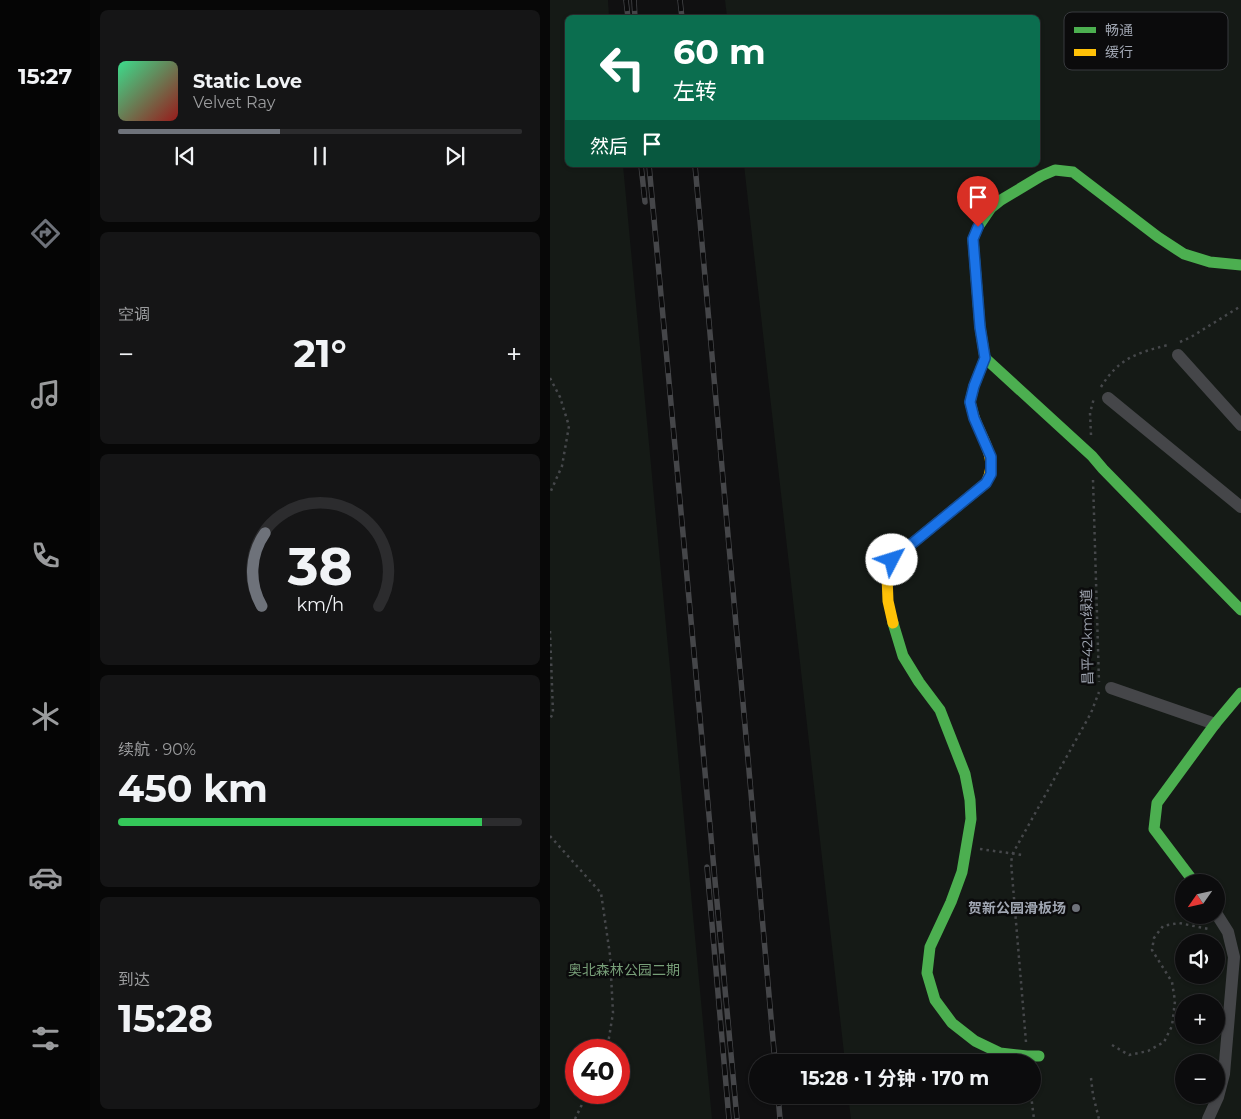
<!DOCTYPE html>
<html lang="zh">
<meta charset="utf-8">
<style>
body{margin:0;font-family:Montserrat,"Noto Sans SC",sans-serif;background:#151516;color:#f1f3f6;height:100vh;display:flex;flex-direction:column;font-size:19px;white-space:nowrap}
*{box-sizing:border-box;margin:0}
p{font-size:16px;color:#9a9b9d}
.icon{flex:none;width:28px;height:28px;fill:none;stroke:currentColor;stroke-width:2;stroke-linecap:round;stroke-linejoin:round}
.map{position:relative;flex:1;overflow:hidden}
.sheet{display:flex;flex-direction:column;gap:10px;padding:10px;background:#070707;width:460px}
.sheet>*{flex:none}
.guide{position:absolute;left:15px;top:15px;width:475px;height:152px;border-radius:8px;box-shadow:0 1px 4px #0004,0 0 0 1px #2c2c2e;background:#0b6e4f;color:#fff;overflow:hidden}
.needle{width:32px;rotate:236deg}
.fabs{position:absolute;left:625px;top:874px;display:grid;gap:10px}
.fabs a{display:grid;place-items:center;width:50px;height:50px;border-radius:50%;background:#0c0c0d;box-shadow:0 1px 4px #0004,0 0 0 1px #2c2c2e;font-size:25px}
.speed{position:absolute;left:15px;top:1039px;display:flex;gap:10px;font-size:25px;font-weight:700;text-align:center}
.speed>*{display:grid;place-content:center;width:65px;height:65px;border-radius:50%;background:#0c0c0d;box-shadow:0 1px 4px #0004,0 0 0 1px #2c2c2e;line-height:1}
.speed .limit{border:8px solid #d22;background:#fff;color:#111}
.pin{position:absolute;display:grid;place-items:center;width:42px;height:42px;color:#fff;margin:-51px -21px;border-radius:50% 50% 50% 0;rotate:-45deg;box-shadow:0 0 5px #0007}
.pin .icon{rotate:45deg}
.me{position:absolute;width:55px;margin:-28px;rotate:50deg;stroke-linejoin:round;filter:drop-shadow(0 0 4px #0008)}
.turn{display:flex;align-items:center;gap:18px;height:105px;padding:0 25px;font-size:22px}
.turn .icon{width:65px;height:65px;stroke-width:2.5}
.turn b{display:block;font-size:35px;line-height:42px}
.then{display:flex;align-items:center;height:48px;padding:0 25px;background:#0003;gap:10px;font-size:19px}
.big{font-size:38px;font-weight:700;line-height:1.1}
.sheet .widget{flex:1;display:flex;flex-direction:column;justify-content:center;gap:8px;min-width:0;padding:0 18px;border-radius:8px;background:#151516}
.sheet .dial{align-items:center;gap:0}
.dial svg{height:130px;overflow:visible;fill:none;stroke:#2c2c2e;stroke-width:7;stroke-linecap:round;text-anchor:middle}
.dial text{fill:#f1f3f6;stroke:none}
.song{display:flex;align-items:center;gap:15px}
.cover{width:60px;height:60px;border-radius:8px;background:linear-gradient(135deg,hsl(150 70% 55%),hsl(0 70% 35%))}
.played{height:5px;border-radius:2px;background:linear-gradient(90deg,#6e727a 40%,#2c2c2e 40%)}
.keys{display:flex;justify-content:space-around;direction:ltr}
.heat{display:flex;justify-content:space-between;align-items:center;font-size:28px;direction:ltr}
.charge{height:8px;border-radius:4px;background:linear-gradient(90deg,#34c759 90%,#2c2c2e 0)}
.trip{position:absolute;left:199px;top:1054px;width:292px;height:50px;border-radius:25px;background:#0c0c0d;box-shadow:0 1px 4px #0004,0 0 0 1px #2c2c2e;font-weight:700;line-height:50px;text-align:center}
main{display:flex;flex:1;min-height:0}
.menu{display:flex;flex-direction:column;width:90px;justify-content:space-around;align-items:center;background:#050505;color:#9a9b9d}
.menu .icon{width:35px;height:35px}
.menu .selected{color:#6e727a}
.menu b{font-size:22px;color:#f1f3f6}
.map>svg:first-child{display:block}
.green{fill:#151a16;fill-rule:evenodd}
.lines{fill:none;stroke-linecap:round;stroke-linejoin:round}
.path{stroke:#46484b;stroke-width:2.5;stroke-dasharray:2.5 4;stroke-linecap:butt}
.street{stroke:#454649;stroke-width:12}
.fast{stroke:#4caf50;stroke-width:11}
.slow{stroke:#ffc107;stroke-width:11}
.rail-casing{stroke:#454649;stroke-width:5.5}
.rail{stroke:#0b0b0c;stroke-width:4;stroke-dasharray:11;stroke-linecap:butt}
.route-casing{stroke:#114b97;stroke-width:12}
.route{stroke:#1a73e8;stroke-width:9}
.poi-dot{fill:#6e727a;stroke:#0b0b0c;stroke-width:2}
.labels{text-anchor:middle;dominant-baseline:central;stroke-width:5;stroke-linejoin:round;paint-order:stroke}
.street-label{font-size:14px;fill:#a1a7b3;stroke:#0b0b0c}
.poi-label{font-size:14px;font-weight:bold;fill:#a1a7b3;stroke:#0b0b0c;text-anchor:end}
.park-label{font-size:14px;fill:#779e78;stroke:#0b0b0c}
.key{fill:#0b0b0c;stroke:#383a3e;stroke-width:1}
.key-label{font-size:14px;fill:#a1a7b3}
</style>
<main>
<nav class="menu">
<b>15:27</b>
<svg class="icon selected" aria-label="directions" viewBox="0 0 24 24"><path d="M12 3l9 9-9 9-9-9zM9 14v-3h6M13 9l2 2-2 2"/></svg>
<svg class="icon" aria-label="music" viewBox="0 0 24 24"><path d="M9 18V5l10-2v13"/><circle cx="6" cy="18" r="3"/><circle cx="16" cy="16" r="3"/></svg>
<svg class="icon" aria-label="phone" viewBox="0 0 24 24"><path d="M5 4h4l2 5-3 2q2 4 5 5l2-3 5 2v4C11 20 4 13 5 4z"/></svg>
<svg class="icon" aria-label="climate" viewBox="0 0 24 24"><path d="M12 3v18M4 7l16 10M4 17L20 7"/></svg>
<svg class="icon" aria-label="car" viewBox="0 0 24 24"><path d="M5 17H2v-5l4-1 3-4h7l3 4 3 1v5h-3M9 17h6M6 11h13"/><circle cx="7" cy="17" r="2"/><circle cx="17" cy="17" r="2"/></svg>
<svg class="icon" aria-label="filters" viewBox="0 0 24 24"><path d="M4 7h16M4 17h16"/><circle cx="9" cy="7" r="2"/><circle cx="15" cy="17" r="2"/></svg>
</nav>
<section class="sheet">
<div class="widget">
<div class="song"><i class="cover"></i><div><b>Static Love</b><p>Velvet Ray</p></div></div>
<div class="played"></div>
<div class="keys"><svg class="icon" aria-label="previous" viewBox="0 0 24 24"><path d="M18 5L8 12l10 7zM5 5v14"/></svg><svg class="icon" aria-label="pause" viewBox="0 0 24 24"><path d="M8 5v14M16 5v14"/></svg><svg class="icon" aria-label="next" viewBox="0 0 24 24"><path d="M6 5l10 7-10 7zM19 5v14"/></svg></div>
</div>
<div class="widget"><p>空调</p>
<div class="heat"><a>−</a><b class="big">21°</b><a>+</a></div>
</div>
<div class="widget dial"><svg viewBox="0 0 100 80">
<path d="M14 69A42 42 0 1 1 86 69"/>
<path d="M14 69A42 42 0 0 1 16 24" stroke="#6e727a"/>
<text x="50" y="56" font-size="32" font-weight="700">38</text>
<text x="50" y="72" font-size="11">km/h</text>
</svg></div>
<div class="widget"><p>续航 · 90%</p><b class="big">450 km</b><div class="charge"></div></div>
<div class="widget"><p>到达</p><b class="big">15:28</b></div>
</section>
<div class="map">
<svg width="691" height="1119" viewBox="0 0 691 1119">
<rect width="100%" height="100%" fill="#101011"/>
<g class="green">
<path d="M0,0h58l1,17 -41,1v147h55l89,954h-162zM26,1050h43v42h-43z"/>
<path d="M175,0h516v1119h-390l-3,-24h184v-33h-187l-101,-897h294v-147l-311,-1zM634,882h32v33h-32zM634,942h32v33h-32zM634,1002h32v33h-32zM634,1062h32v33h-32z"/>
</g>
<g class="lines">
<g class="path">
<polyline points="630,342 641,337 691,306"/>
<polyline points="0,378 10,397 19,426 12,466 0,493"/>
<path d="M551,387c17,-28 35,-34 67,-42"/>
<polyline points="541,435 540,413 544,398"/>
<polyline points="543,480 549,682"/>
<polyline points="0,631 3,713 0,719"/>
<polyline points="0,836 51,893 60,955 63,1013 57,1050"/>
<polyline points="430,849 473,855"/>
<polyline points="476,1042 461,862 463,853 541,713 549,692"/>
<polyline points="562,1045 579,1055 598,1051 614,1042 622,1026 625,1001 622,982 602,950 604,938 613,926 629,923 659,929"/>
<polyline points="541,1078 543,1095 549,1119"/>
<polyline points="481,1095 484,1119"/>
<polyline points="25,1119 38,1092"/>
</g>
<g class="street">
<polyline points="628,355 691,425"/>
<polyline points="558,398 691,507"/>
<polyline points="561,688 665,724"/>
<polyline points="658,1119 668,1097 674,1074 684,957 678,932 666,913"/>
</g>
<g class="fast">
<polyline points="435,358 542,456 553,469 691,610"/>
<polyline points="424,417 420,402 424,386 435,358 430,327 423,239 428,227 441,208 451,200 491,176 505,170 523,172 608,237 634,254 660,262 691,265"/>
<polyline points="343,623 353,656 369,682 390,710 415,774 420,800 421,819 412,872 401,902 380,947 377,973 385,1000 402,1023 425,1041 450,1053 477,1056 489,1056"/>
<polyline points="644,882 604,829 607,803 665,724 691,693"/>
</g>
<path class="slow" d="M343,623l-5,-22 -1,-25 5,-16 94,-77c13,-24 -4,-43 -12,-66"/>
<g class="rail-casing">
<g id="rail">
<polyline points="76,0 78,18"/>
<polyline points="84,0 85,18"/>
<polyline points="130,0 132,18"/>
<polyline points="91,165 95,202"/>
<polyline points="99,165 187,1119"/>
<polyline points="145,165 225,1062"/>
<polyline points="157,867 179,1119"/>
<polyline points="228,1095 230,1119"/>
</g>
</g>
<use href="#rail" class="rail"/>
</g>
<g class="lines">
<g class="route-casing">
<polyline id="route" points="342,560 436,483 441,474 441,457 424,418 420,402 424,386 435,358 430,327 423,239 428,227"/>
</g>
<use href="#route" class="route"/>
</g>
<circle class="poi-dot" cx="526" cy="908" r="5"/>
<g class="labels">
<g class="street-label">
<text transform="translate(537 637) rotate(-91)">昌平42km绿道</text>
</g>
<g class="poi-label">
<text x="516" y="908">贺新公园滑板场</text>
</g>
<g class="park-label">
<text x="74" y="970">奥北森林公园二期</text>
</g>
</g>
<rect x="514" y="12" width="164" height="58" rx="8" class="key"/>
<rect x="524" y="27" width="22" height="6" fill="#4caf50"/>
<rect x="524" y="49" width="22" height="7" fill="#ffc107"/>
<g class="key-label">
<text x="555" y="35">畅通</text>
<text x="555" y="57">缓行</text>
</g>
</svg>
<div class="fabs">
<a><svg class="needle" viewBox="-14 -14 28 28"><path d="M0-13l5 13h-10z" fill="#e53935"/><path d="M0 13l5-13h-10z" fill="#9a9b9d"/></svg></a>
<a><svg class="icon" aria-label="sound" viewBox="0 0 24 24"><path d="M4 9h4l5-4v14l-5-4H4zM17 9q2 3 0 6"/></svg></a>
<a>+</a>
<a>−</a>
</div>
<div class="speed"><div class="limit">40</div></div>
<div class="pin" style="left:428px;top:227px;background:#d93025"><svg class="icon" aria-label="arrive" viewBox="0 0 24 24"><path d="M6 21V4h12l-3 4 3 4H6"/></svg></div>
<svg class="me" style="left:342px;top:560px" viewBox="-20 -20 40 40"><circle r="19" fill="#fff"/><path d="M0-13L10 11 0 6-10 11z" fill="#1a73e8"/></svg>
<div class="trip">15:28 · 1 分钟 · 170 m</div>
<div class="guide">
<div class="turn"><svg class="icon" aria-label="left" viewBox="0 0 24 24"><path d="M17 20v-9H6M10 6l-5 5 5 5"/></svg><div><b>60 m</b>左转</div></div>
<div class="then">然后<svg class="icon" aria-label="arrive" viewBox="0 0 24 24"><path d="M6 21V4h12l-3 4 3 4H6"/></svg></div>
</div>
</div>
</main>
